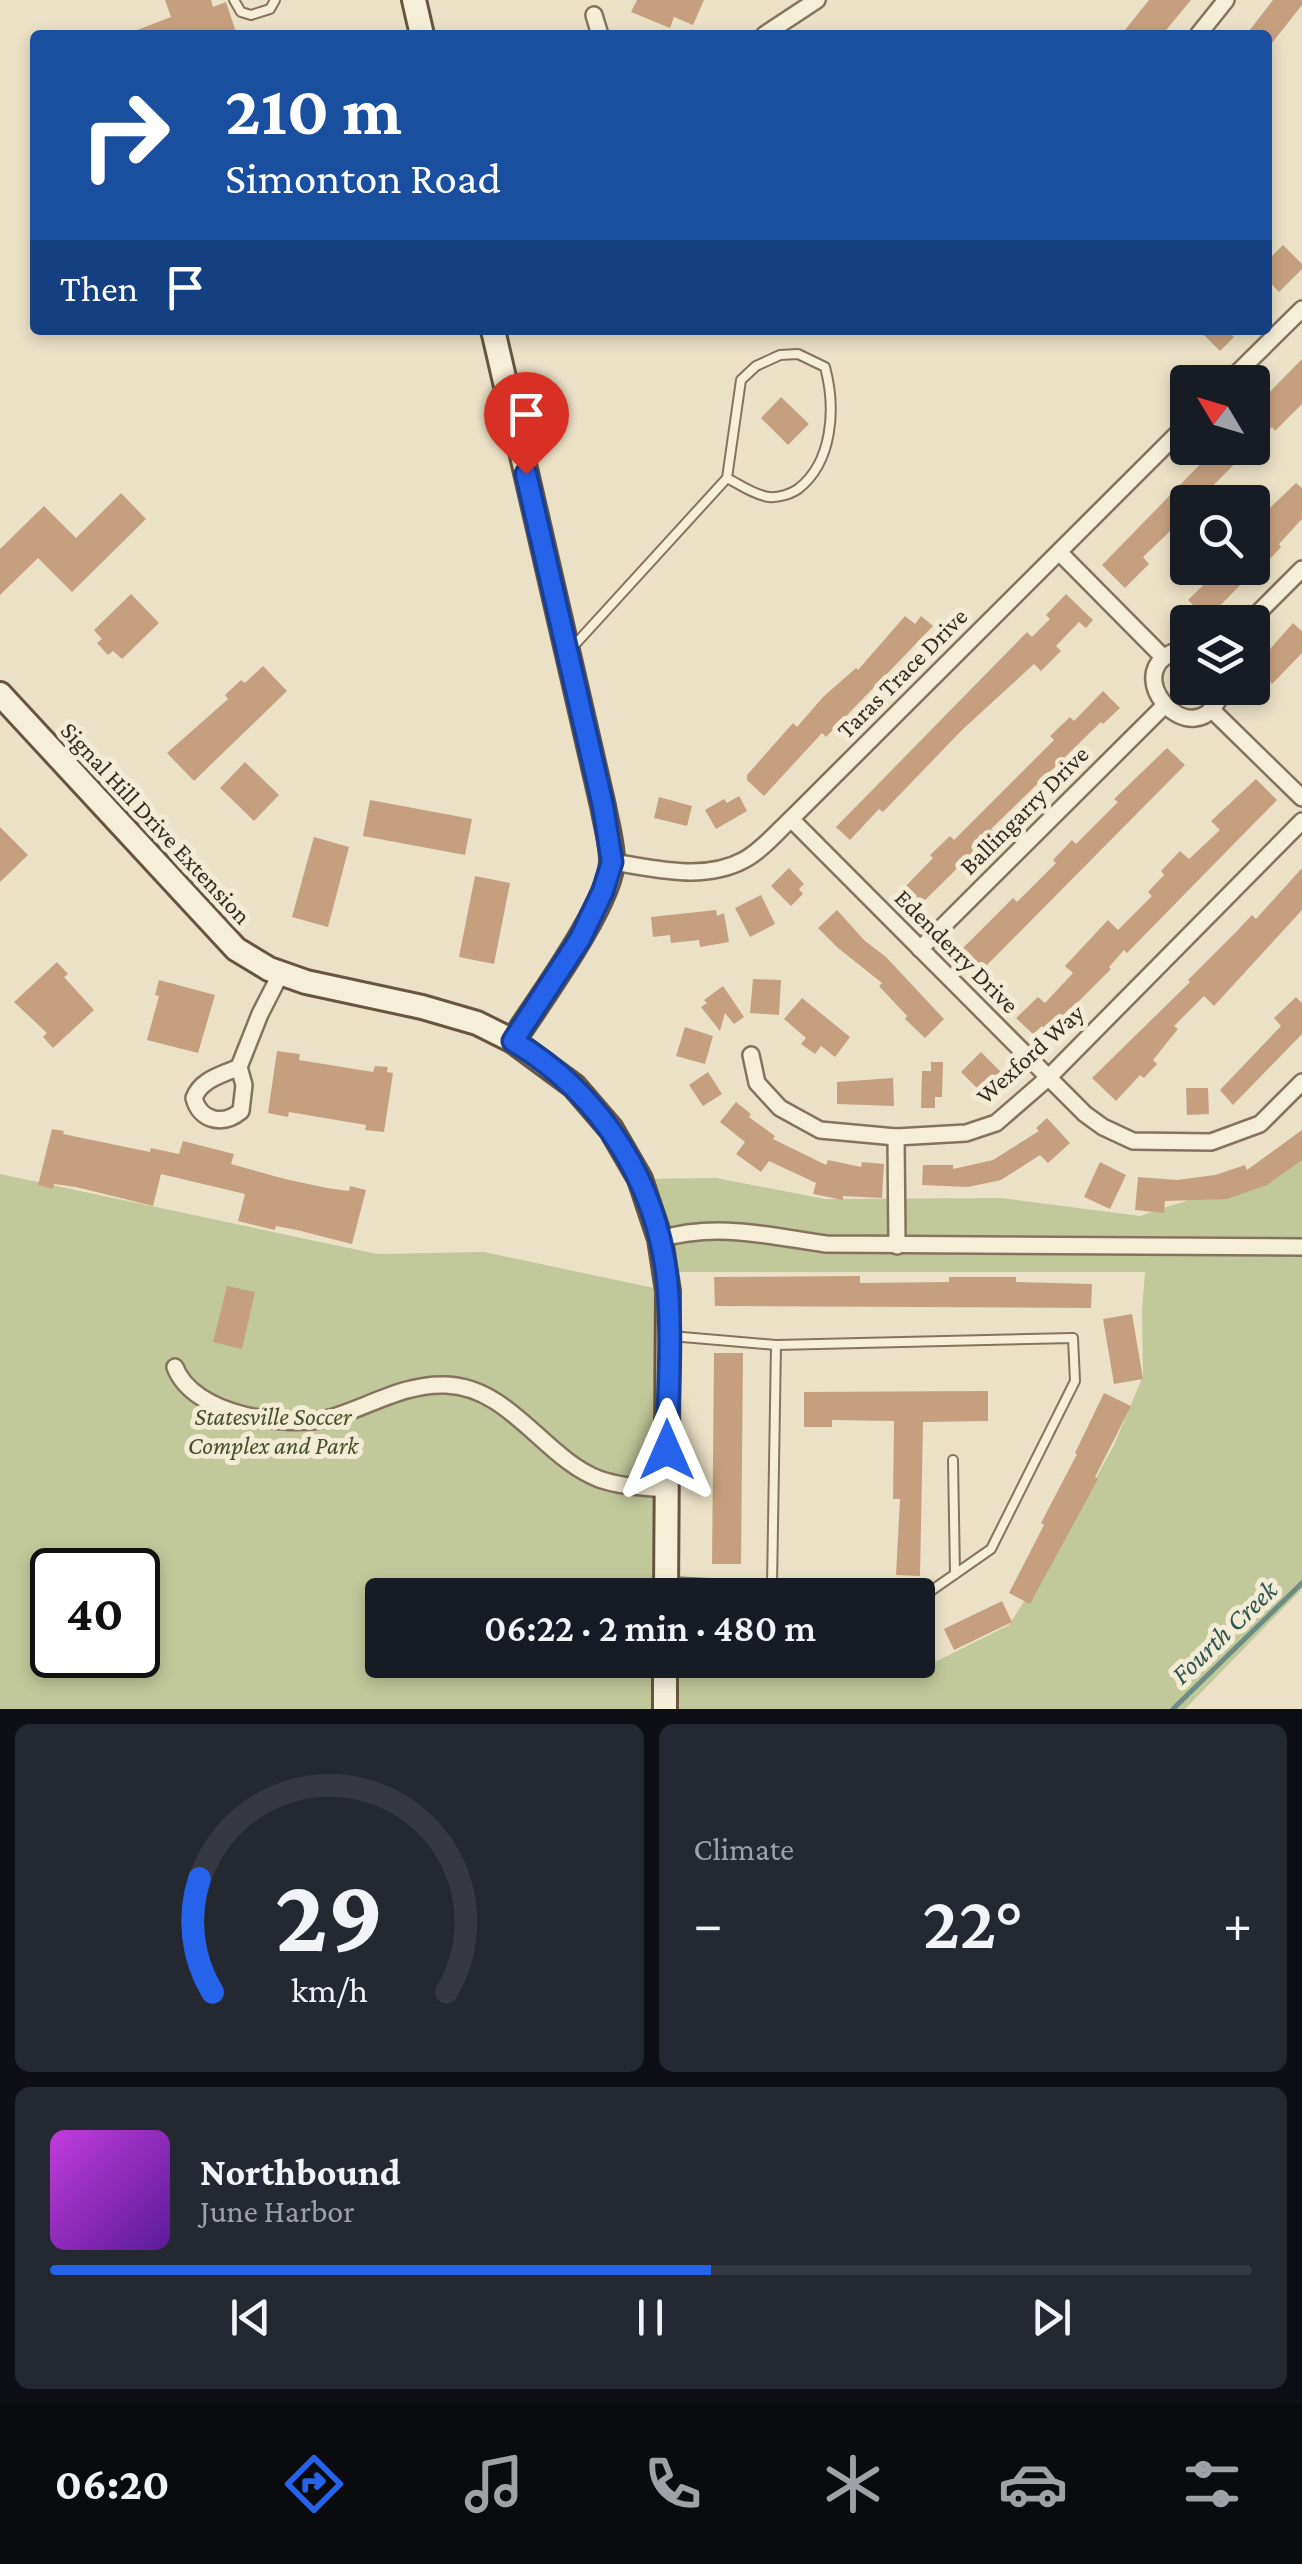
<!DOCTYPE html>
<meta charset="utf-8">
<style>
body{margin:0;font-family:"Crimson Pro",serif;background:#242831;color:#f1f3f6;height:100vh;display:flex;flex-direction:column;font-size:38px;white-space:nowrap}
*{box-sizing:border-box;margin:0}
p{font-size:32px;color:#9ea1a6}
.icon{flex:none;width:55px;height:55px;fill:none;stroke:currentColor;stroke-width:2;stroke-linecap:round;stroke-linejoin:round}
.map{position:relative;height:1709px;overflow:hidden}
.panel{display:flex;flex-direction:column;gap:15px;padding:15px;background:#0d0f14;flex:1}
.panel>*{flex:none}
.banner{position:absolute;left:30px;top:30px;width:1242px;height:305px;border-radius:10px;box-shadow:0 5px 15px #0003;background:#1a4fa0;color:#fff;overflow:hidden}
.needle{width:65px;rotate:308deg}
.buttons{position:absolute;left:1170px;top:365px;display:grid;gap:20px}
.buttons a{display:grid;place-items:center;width:100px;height:100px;border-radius:10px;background:#171b24;box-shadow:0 5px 15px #0003;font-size:50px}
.speed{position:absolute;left:30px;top:1548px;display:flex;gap:20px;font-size:50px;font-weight:700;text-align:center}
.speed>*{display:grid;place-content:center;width:130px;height:130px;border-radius:50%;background:#171b24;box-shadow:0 5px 15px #0003;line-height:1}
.speed .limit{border:5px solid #111;border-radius:15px;background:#fff;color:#111}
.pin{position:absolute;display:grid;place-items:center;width:85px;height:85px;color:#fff;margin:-102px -42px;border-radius:50% 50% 50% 0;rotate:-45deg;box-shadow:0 0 10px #0007}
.pin .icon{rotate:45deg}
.me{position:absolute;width:110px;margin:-55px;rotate:0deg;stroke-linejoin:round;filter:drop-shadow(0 0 8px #0008)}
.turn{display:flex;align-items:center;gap:35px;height:210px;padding:0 30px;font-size:45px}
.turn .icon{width:130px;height:130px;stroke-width:2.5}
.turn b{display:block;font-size:70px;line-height:85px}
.then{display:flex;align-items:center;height:95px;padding:0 30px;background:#0003;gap:20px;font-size:38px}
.big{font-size:75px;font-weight:600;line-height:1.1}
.panel .card{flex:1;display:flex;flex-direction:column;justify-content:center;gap:15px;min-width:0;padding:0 35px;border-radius:15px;background:#242831}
.panel .dial{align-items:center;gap:0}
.dial svg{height:260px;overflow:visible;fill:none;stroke:#363941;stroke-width:7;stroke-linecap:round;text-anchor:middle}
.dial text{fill:#f1f3f6;stroke:none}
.song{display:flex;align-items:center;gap:30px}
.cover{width:120px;height:120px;border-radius:15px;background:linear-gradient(135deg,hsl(290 70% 55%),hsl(270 70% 35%))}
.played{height:10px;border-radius:5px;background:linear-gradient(90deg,#2563eb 55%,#363941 55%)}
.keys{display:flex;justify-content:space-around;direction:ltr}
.heat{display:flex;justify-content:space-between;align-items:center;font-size:55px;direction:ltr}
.panel .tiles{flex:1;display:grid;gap:15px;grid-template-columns:1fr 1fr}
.card:last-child{grid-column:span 2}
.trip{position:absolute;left:365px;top:1578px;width:570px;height:100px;border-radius:10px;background:#171b24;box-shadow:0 5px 15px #0003;font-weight:600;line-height:100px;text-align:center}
.tab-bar{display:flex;height:160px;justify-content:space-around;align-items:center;background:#090b0e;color:#9ea1a6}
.tab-bar .icon{width:70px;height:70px}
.tab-bar .active{color:#2563eb}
.tab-bar b{font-size:45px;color:#f1f3f6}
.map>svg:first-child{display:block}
.green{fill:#c1c89a;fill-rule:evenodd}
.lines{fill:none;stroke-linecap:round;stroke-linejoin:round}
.stream{stroke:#6e8c86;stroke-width:5}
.building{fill:#c6a07e}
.lane-casing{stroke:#85745d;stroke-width:12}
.street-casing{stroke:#85745d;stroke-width:20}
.secondary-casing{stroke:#675540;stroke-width:28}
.lane{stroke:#f6efd8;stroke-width:8}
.street{stroke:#f6efd8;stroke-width:15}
.secondary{stroke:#f6efd8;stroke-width:22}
.route-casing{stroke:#184099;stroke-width:25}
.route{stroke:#2563eb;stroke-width:18}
.labels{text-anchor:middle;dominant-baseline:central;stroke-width:10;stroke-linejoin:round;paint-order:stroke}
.street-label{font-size:25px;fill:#362b20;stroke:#f3ecd5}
.park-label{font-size:25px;font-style:italic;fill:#455128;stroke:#f3ecd5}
.water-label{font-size:28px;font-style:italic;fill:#305554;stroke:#f3ecd5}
</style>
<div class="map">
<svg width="1302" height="1709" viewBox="0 0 1302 1709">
<rect width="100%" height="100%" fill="#ebe1c6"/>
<path class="green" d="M1302,1135v454l-117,120h-1185v-535l377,80 107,-2 184,39 5,304h-291v65l555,1 72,-36 46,-72 59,-108 29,-69 -1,-65 3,-39h-479l-26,-93 76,-1 109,21 176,-1 139,18 103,-34zM52,1570h86v85h-86z"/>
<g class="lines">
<polyline class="stream" points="1173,1709 1302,1583"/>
</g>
<g class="building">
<polygon points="165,0 211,0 213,7 226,2 237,35 124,35 171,17"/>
<polygon points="637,0 704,0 693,25 674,17 670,28 631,12"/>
<polygon points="1149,0 1191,0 1162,35 1121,35"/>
<polygon points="1273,0 1302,0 1302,5 1268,48 1268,35 1246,35"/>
<polygon points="1283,245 1302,264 1302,269 1279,292 1268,280 1268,260"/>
<polygon points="1199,330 1227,330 1234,337 1220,351"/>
<polygon points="1302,359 1302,404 1275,431 1272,427 1252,447 1252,410"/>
<polygon points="781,397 809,424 788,445 761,418"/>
<polygon points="1216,448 1250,448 1197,502 1188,502 1188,514 1143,557 1149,564 1125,588 1102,565"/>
<polygon points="1296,483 1302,488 1302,519 1279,544 1281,547 1271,558 1261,549 1252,558 1252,525"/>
<polygon points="121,493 146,519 72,592 38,558 0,595 0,549 44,506 76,538"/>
<polygon points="1221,568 1234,568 1246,579 1207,619 1188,600"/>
<polygon points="131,594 159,623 122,659 113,651 108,655 97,643 102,639 94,630"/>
<polygon points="1066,594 1093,620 1086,628 1079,622 1056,646 1061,651 1041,671 1034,664 962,730 883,812 879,809 850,840 836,827 1027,632 1032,637 1050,619 1046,615"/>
<polygon points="905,616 915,624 921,616 933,626 826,737 822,733 764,796 747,780 747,775 793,723 797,727 823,697 856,668 858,670"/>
<polygon points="1293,623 1302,631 1302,653 1272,684 1254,667"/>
<polygon points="263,666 287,691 194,781 167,753 228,699 225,695 241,680 245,683"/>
<polygon points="1103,691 1120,708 1103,724 1101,722 991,829 994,832 920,905 903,889 933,858 930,855 950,836 954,840 1054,740 1050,736 1070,717 1074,721"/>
<polygon points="1167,748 1185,765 981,971 961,950 1013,898 1017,902 1056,863 1053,860 1072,840 1076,844 1118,802 1114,799"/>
<polygon points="245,762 279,795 254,821 220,788"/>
<polygon points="1256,779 1277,800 1127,953 1124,950 1109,967 1111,969 1065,1015 1047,1031 1042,1026 1033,1034 1016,1018 1038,997 1045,1003 1073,973 1065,966 1108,920 1118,930 1152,896 1148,892 1164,875 1161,871 1180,851 1189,859 1220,830 1211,821"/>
<polygon points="739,796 747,811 716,829 705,810 724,799 727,803"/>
<polygon points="659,797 692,806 687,826 654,818"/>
<polygon points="370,800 472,819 465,855 363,836"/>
<polygon points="0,827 28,855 0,882"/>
<polygon points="314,837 349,847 328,927 292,917"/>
<polygon points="789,868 804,884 799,889 803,894 791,906 771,886"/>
<polygon points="1302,868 1302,910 1214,1006 1204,996 1174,1026 1178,1029 1153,1060 1157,1064 1144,1078 1140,1075 1116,1101 1092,1078 1190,982 1188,980 1236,932 1252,915 1256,919"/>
<polygon points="475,876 510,883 494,964 459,957"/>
<polygon points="761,895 775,924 750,937 735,908"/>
<polygon points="716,910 717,916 724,913 729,942 700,947 699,940 671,943 670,935 653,937 651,917"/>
<polygon points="837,910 864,940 886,957 944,1019 925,1038 905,1019 907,1016 879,986 882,983 838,948 818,928"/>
<polygon points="57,962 68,974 64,977 94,1010 53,1048 43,1037 47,1033 14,1002"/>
<polygon points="753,979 781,980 779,1015 750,1013"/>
<polygon points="159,980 215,995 198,1053 147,1040 159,996 155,995"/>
<polygon points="723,986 744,1017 734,1024 725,1013 720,1031 701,1007 707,1003 704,1000"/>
<polygon points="1296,997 1302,1003 1302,1034 1233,1105 1220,1090 1281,1026 1274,1018"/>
<polygon points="802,998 850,1037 835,1057 821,1046 815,1054 801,1044 806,1038 784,1019"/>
<polygon points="685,1027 713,1036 705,1064 676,1056"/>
<polygon points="277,1051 300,1054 299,1060 373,1072 375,1066 388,1067 387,1072 393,1073 384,1132 365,1130 366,1125 289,1112 288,1117 268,1113"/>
<polygon points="981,1052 1006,1077 991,1092 983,1084 978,1089 961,1072"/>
<polygon points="931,1062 943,1062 942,1097 935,1097 935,1108 921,1108 922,1071 931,1071"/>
<polygon points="708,1072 722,1094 703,1106 689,1085"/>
<polygon points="893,1078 894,1106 837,1104 837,1082"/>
<polygon points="1186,1088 1208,1088 1209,1114 1187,1115"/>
<polygon points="736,1102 751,1114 749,1117 775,1136 773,1139 826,1165 828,1160 861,1167 862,1162 884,1164 882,1198 843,1196 843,1200 813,1194 816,1183 769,1161 761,1172 736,1154 745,1142 720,1122"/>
<polygon points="1047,1118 1070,1143 1048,1163 1040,1155 1001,1180 968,1187 922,1185 923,1165 953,1165 953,1169 993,1160 1039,1131 1036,1128"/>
<polygon points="52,1129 64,1131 63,1134 150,1152 151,1148 179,1154 183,1141 234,1154 231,1164 285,1179 327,1188 349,1191 350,1186 366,1190 352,1244 297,1230 276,1226 275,1230 238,1221 245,1194 161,1174 153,1206 76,1187 54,1184 53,1189 38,1185"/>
<polygon points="1302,1130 1302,1160 1267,1185 1227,1199 1165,1201 1164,1213 1135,1210 1138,1177 1177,1180 1215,1175 1245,1165 1247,1170"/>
<polygon points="1100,1162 1126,1175 1110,1209 1084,1197"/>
<polygon points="860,1276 860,1283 949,1282 949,1277 1016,1277 1016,1282 1092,1284 1091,1308 715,1306 714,1277"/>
<polygon points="227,1286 255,1292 242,1349 213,1342"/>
<polygon points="1132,1314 1143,1379 1114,1384 1103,1319"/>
<polygon points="714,1353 743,1353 741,1564 712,1564"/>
<polygon points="988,1391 988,1421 923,1422 920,1576 896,1575 900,1499 893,1499 894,1421 832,1420 832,1427 804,1427 804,1392"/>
<polygon points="1104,1393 1131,1406 1095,1477 1098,1479 1030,1604 1009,1593 1044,1525 1041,1523 1077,1454 1075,1453"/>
<polygon points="1002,1601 1012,1622 954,1650 944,1629"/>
</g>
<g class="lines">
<g class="lane-casing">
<g id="lane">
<polyline points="234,0 241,12 251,15 270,9 275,0"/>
<path d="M570,650l157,-172 14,-98 15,-14 24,-11 18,-1 27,13c11,41 8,95 -27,122 -7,5 -20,9 -29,8 -15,-2 -30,-13 -42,-19"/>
<polyline points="671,1336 776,1345"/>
<polyline points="953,1460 955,1574"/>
<polyline points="671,1582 925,1595 991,1549 1075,1381 1073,1338 776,1345 772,1585"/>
</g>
</g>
<g class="street-casing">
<g id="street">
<polyline points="594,15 600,35"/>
<polyline points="764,35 817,0"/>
<polyline points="1198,35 1226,0"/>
<polyline points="1228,382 1302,309"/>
<polyline points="1059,552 1164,658"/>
<polyline points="1249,622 1302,569"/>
<path d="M1188,648c-84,15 10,121 35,40"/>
<polyline points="1211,709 1302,798"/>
<polyline points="791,819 1085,1114 1103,1127 1133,1141 1211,1142 1260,1124 1302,1082"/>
<path d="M612,862c43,6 91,20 132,-2 17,-9 33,-28 47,-41l397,-396"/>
<polyline points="920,949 1163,707"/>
<polyline points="751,1055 757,1083 780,1108 820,1130 896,1137 966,1133 996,1123 1049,1077 1302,821"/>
<path d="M239,1067l5,18 -3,26c-18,15 -41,10 -47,-13 7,-19 28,-23 45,-31z"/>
<polyline points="239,1067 260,1014 281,973"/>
<polyline points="896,1137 897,1246"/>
<path d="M660,1239c57,-17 109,-3 166,5l476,3"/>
<path d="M175,1367c18,48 110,62 155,51 38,-11 75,-35 116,-33 64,2 98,73 153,94 22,8 46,8 68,10"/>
</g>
</g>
<g class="secondary-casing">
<g id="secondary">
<polyline points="414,0 422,35"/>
<path d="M493,330l110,476c3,17 9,37 9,55 -1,42 -74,141 -99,180"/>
<polyline points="0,694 236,949 269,969 306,982 422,1007 477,1023 513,1041 574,1086 611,1129 640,1179 660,1239 668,1291 666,1595"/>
<polyline points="665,1709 665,1660"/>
</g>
</g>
<use href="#lane" class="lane"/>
<use href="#street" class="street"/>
<use href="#secondary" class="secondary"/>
</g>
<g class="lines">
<g class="route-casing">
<path id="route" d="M526,474l77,332 9,56 -9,29 -23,48 -67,102c89,53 147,145 155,249 4,53 0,107 -1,160"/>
</g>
<use href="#route" class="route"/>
</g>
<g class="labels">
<g class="street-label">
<text transform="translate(902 673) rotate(-45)">Taras Trace Drive</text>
<text transform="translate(1024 810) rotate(-45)">Ballingarry Drive</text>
<text transform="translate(156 823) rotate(47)">Signal Hill Drive Extension</text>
<text transform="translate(957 951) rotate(45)">Edenderry Drive</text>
<text transform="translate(1030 1054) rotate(-42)">Wexford Way</text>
</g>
<g class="park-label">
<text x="273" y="1416">Statesville Soccer<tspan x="273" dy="29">Complex and Park</tspan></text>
</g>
<g class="water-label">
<text transform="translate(1224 1632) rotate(-44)">Fourth Creek</text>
</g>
</g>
</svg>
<div class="buttons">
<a><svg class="needle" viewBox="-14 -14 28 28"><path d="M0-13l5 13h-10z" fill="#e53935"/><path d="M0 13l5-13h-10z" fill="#9ea1a6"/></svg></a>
<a><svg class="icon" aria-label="search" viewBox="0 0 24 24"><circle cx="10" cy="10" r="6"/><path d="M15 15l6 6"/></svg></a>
<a><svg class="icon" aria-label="layers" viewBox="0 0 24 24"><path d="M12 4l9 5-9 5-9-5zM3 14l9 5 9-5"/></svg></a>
</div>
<div class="speed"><div class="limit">40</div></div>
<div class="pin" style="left:526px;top:474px;background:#d93025"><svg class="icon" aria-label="arrive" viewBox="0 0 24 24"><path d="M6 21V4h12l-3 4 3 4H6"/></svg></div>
<svg class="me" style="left:667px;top:1450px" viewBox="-20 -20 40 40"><path d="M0-17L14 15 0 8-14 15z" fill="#2563eb" stroke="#fff" stroke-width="4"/></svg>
<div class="trip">06:22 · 2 min · 480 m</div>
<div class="banner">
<div class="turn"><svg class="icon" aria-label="right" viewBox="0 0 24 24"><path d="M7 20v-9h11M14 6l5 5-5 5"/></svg><div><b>210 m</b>Simonton Road</div></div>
<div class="then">Then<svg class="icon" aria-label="arrive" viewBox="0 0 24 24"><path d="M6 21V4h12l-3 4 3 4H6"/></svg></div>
</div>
</div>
<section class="panel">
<div class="tiles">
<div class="card dial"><svg viewBox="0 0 100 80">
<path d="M14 69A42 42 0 1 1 86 69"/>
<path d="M14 69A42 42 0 0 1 10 34" stroke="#2563eb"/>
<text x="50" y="56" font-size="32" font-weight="700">29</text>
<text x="50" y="72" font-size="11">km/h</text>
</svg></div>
<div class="card"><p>Climate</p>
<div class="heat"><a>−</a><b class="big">22°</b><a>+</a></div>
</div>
<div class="card">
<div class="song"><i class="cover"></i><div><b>Northbound</b><p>June Harbor</p></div></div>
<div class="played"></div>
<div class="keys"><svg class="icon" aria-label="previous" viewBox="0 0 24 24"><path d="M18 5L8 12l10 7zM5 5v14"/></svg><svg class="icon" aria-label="pause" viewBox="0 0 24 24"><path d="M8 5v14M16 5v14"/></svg><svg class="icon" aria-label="next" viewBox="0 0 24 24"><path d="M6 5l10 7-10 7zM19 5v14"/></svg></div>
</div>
</div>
</section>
<nav class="tab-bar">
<b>06:20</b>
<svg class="icon active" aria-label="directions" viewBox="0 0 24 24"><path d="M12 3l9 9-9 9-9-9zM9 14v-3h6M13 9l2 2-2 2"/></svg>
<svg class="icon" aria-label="music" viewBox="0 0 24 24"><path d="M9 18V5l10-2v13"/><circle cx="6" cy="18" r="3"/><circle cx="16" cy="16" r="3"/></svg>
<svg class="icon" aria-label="phone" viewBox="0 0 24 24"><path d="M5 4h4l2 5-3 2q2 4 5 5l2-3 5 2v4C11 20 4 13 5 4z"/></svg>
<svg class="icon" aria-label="climate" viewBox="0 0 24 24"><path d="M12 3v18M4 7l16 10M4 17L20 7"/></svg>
<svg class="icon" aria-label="car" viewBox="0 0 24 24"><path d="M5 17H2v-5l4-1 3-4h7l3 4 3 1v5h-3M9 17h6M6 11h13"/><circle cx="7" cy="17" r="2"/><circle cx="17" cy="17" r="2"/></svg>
<svg class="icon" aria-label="filters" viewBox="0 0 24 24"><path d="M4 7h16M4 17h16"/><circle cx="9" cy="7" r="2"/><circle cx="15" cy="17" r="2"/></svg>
</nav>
